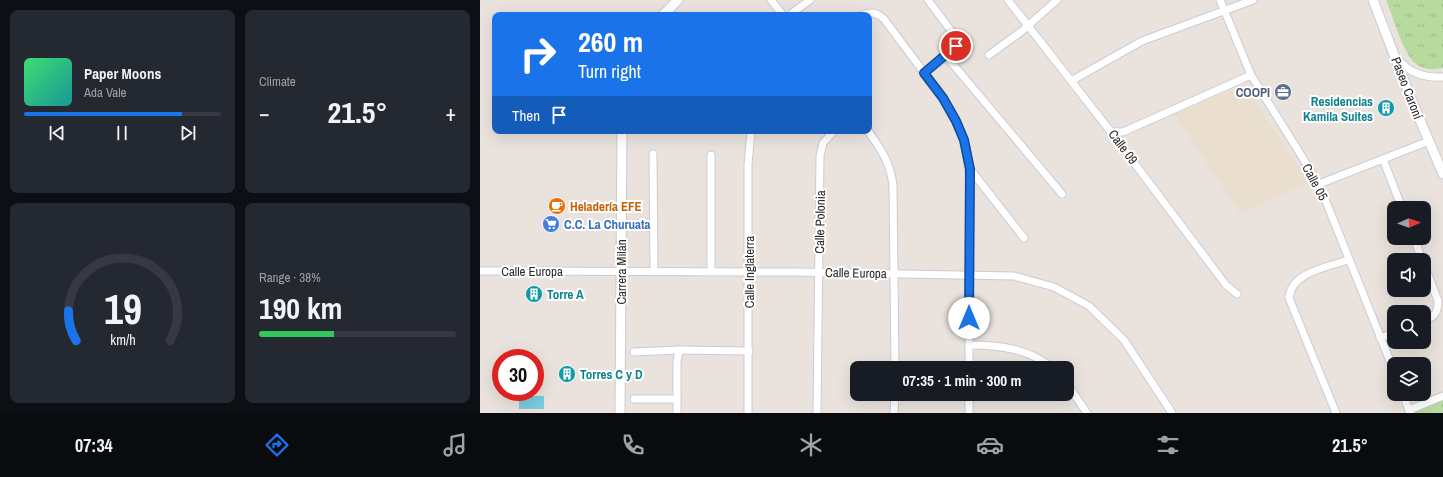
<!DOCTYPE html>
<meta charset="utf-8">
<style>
body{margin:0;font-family:"Archivo Narrow",sans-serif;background:#242831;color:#f1f3f6;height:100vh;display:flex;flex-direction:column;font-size:15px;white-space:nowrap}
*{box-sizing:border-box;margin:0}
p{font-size:13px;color:#9ea1a6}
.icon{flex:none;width:22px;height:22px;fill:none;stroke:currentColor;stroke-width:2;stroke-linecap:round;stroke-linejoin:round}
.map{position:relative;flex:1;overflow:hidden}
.sheet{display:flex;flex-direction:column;gap:10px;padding:10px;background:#0d0f14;width:480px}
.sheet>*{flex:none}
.guide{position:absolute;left:12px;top:12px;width:380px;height:122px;border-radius:8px;box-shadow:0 4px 16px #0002;background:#1a73e8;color:#fff;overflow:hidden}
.needle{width:26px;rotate:88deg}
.tools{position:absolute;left:907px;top:201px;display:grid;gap:8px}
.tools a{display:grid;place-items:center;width:44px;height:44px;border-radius:8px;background:#171b24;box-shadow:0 4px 16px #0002;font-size:20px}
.speed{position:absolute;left:12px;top:349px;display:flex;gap:8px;font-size:20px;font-weight:700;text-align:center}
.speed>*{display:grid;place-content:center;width:52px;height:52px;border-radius:50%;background:#171b24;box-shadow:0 4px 16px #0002;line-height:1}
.speed .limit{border:6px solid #d22;background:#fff;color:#111}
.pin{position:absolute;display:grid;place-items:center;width:34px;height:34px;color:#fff;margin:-17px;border:2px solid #fff;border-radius:50%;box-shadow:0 1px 4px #0007}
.me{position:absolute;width:44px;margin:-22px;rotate:0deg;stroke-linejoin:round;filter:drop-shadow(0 0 3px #0008)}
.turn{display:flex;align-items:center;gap:14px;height:84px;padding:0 20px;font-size:18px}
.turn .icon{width:52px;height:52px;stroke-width:2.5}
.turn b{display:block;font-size:28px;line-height:34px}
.then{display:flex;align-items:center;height:38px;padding:0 20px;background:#0003;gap:8px;font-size:15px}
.big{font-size:30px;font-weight:700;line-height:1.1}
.sheet .card{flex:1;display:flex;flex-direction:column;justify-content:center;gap:6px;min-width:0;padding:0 14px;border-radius:8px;background:#242831}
.sheet .dial{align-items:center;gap:0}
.dial svg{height:104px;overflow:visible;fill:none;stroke:#363941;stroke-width:7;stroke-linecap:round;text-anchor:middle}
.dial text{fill:#f1f3f6;stroke:none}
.song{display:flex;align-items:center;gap:12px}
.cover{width:48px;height:48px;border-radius:6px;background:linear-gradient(135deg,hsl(140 70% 55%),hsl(180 70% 35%))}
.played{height:4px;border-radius:2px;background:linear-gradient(90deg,#1a73e8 80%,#363941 80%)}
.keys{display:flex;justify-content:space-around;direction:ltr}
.heat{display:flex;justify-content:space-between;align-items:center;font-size:22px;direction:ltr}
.charge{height:6px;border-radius:3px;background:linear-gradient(90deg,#34c759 38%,#363941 0)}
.sheet .tiles{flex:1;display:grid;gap:10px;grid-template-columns:repeat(2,1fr)}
.trip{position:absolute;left:370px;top:361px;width:224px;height:40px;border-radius:8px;background:#171b24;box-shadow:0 4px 16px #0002;font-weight:700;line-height:40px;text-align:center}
.tab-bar{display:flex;height:64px;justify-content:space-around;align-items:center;background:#090b0e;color:#9ea1a6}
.tab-bar .icon{width:28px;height:28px}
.tab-bar .selected{color:#1a73e8}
.tab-bar b{font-size:18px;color:#f1f3f6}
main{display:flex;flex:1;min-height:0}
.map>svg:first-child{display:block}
.education{fill:#eadfce}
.grass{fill:url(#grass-tufts)}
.water{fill:#7bcbe0}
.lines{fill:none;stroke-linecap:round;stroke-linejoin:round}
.minor-casing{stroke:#c8ccd5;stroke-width:9}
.tertiary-casing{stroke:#c8ccd5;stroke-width:11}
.minor{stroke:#fff;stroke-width:7}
.tertiary{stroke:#fff;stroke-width:9}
.route-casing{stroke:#114b97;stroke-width:10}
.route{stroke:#1a73e8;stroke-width:7}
.labels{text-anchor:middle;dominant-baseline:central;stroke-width:4;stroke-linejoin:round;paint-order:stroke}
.street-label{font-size:13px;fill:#292929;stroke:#fff}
.service-label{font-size:13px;font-weight:bold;fill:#4e5e75;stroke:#fff;text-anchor:end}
.culture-label{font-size:13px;font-weight:bold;fill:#0d838f;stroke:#fff;text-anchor:start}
.food-label{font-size:13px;font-weight:bold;fill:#c56008;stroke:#fff;text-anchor:start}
.shop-label{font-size:13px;font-weight:bold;fill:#366cbe;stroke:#fff;text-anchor:start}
</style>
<main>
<section class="sheet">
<div class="tiles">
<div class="card">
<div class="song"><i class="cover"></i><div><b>Paper Moons</b><p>Ada Vale</p></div></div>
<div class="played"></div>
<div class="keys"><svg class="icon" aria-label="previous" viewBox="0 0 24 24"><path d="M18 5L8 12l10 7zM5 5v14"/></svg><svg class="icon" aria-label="pause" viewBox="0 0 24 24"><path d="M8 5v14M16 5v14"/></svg><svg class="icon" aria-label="next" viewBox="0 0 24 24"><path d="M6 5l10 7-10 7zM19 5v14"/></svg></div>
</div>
<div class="card"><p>Climate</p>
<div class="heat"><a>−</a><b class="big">21.5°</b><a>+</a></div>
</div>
<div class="card dial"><svg viewBox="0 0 100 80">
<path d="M14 69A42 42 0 1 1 86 69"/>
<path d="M14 69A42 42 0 0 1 8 46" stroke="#1a73e8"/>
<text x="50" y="56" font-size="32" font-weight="700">19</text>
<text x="50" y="72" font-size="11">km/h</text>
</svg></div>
<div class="card"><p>Range · 38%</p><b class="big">190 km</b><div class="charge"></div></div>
</div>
</section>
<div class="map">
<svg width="963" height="413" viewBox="0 0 963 413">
<defs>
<pattern id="grass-tufts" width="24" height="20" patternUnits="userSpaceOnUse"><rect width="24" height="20" fill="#b7da9f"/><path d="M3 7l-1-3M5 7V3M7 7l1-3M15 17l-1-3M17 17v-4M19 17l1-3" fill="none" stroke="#9dbb89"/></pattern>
</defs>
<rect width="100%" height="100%" fill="#eae3dd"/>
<polygon class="education" points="764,85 830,182 760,213 694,114"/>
<g class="grass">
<path d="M906,0h57v68c-9,2 -19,2 -27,-4 -13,-10 -23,-48 -30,-64z"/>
<polygon points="963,400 963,413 935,413 934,411"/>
</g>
<rect class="water" x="39" y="396" width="25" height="13"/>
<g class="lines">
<g class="minor-casing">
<g id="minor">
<polyline points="291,0 303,15"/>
<polyline points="528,0 631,132 746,285 757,294"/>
<polyline points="740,0 771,75 839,184 914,371"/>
<polyline points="312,13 330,0"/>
<path d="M382,15c9,-3 15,-3 22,4l59,79 13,23 8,19 6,39 -1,189"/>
<polyline points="509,55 542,31 577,0"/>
<polyline points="466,56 582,194"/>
<path d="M918,59c11,14 27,19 45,18"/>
<path d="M444,73c10,-8 37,-22 31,-37l-27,-36"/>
<polyline points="591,81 662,41 773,0"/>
<path d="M388,131c13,18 22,31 25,54l2,183"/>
<polyline points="631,132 643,132 771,75"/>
<polyline points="173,154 174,271"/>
<polyline points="903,159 922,208"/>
<polyline points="490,169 544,238"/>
<polyline points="839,184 949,141"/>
<polyline points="934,238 942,260"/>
<path d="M944,264l14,37c0,11 -3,16 -14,20"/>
<polyline points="0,271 314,272 534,276 574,287 609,306 644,340 692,413"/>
<polyline points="231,272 231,155"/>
<polyline points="900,338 914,333"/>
<path d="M489,345c29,0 59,3 83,23"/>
<polyline points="154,352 199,350"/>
<polyline points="587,384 607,413"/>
<polyline points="489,394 489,413"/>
<polyline points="923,394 930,413"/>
<polyline points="154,399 197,399"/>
<polyline points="929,410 963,396"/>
<polyline points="197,413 197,362 199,350 269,351"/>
<polyline points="268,413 268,165 271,131"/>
<polyline points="337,413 340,156 343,143 354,131"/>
<polyline points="414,413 415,394"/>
<path d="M856,413l-47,-115c2,-26 39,-31 59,-38"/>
</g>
</g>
<g class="tertiary-casing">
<g id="tertiary">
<polyline points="893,0 931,99 963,174"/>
<polyline points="183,15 198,0"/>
<polyline points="140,413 142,131"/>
</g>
</g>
<use href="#minor" class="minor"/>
<use href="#tertiary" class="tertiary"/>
</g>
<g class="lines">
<g class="route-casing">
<polyline id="route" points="476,46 444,73 463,98 476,121 484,140 490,169 489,318"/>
</g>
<use href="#route" class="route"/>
</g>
<defs>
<g id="office-disc" transform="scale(0.9)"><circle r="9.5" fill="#5c6f8a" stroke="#fff"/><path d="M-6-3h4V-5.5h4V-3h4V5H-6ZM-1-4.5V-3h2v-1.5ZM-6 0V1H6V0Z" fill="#fff"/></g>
<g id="building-disc" transform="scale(0.9)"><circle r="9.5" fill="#0f9aa8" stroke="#fff"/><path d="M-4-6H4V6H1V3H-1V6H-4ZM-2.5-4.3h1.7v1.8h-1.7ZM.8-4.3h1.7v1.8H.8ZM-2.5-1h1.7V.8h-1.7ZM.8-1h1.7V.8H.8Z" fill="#fff"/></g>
<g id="cafe-disc" transform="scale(0.9)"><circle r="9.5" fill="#e8710a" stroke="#fff"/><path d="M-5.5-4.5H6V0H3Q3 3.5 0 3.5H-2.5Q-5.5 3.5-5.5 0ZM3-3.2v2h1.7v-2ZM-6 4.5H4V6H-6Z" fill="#fff"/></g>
<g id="supermarket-disc" transform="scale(0.9)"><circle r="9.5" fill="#3f7fe0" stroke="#fff"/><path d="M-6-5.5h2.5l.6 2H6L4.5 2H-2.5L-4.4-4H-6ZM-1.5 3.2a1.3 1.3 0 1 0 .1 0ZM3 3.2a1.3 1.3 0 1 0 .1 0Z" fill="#fff"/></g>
</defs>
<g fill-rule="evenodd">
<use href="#office-disc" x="803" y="92"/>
<use href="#building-disc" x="906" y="108"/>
<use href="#cafe-disc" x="77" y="206"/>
<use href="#supermarket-disc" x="71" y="224"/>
<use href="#building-disc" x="54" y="294"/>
<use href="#building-disc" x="87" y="374"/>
</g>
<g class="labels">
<g class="street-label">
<text transform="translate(927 88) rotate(69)">Paseo Caroní</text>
<text transform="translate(643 147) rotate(53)">Calle 09</text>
<text transform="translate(835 182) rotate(62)">Calle 05</text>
<text transform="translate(340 222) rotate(-89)">Calle Polonia</text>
<text x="52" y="271">Calle Europa</text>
<text transform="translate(141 272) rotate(-90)">Carrera Milán</text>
<text transform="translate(269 272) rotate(-90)">Calle Inglaterra</text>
<text transform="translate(376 273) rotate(1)">Calle Europa</text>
</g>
<g class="service-label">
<text x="790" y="92">COOPI</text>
</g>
<g class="culture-label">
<text x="893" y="101" text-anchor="end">Residencias<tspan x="893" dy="15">Kamila Suites</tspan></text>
<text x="67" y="294">Torre A</text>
<text x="100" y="374">Torres C y D</text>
</g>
<g class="food-label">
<text x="90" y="206">Heladería EFE</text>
</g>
<g class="shop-label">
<text x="84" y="224">C.C. La Churuata</text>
</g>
</g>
</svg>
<div class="tools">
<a><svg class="needle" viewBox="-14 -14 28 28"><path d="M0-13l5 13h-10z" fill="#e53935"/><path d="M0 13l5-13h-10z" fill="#9ea1a6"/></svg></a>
<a><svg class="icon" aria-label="sound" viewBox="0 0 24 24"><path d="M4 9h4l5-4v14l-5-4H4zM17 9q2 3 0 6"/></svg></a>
<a><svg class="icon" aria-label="search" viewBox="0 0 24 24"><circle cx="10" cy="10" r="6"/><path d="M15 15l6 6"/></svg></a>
<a><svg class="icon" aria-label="layers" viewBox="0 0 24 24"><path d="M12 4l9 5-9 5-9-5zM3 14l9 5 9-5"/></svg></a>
</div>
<div class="speed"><div class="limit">30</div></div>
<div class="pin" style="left:476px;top:46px;background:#d93025"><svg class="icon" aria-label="arrive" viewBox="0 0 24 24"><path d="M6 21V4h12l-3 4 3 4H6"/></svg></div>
<svg class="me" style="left:489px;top:318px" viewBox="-20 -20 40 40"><circle r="19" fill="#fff"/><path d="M0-13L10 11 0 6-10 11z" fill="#1a73e8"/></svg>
<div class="trip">07:35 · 1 min · 300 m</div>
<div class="guide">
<div class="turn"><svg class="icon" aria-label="right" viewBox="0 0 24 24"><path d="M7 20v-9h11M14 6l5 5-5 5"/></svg><div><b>260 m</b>Turn right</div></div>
<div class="then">Then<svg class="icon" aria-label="arrive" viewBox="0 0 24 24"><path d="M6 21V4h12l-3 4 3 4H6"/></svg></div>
</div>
</div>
</main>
<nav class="tab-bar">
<b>07:34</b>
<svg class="icon selected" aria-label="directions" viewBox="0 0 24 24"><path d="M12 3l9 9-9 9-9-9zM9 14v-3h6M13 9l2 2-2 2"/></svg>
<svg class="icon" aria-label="music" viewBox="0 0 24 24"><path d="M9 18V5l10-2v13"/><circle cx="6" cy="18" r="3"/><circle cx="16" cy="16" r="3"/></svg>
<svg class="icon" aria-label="phone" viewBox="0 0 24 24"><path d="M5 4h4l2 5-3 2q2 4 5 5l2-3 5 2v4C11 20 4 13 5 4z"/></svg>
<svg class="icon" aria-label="climate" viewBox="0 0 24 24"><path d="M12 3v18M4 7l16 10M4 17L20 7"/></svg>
<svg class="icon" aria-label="car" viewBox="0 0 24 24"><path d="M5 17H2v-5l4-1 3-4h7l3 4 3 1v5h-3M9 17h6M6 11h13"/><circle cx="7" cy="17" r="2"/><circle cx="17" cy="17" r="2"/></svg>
<svg class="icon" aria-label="filters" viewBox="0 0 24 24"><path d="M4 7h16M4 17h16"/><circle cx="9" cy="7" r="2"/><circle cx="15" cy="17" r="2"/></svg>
<b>21.5°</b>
</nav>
